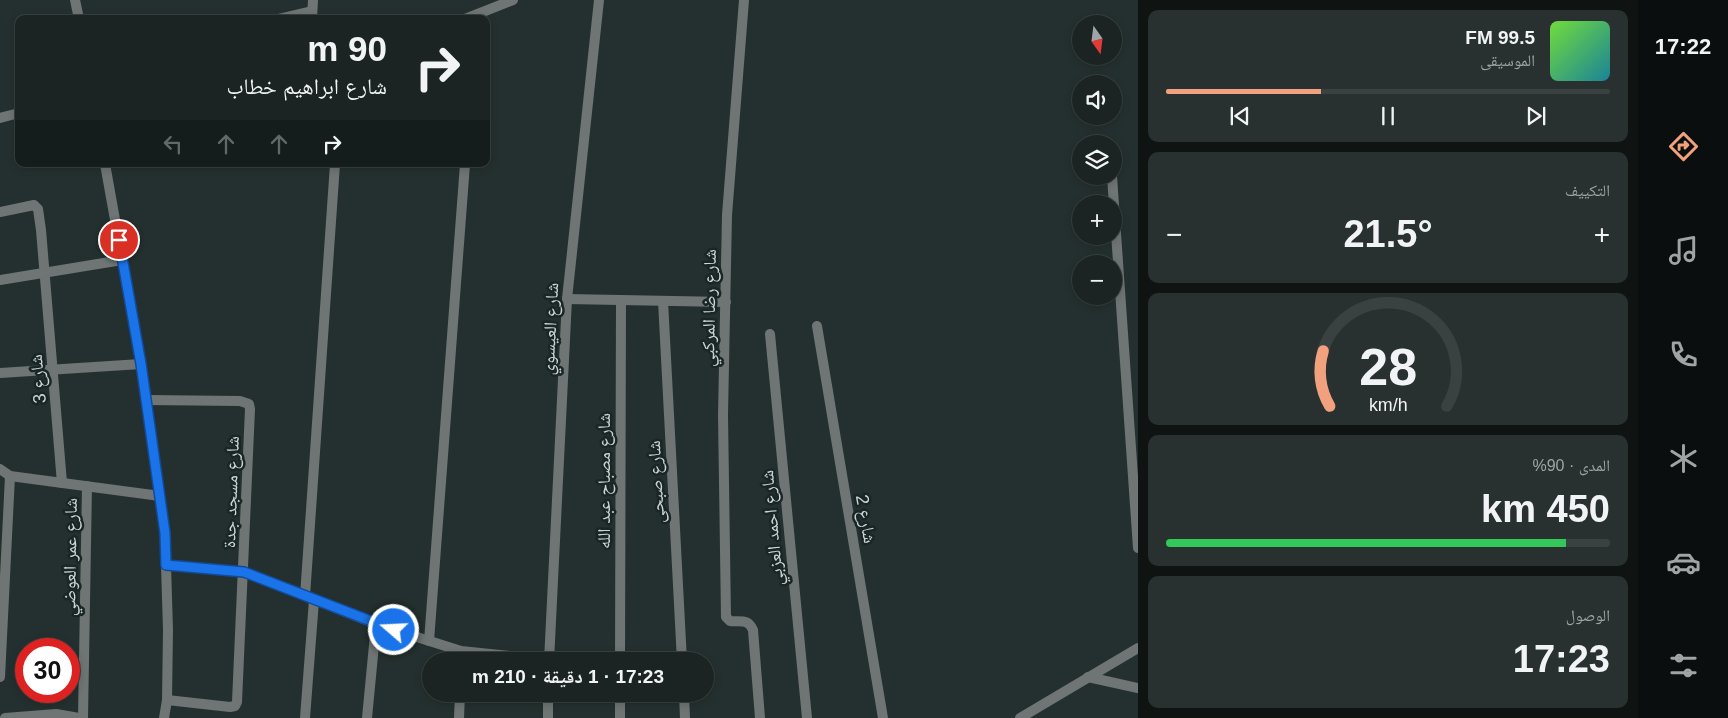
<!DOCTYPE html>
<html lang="ar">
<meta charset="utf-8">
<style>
body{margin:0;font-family:Helvetica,"Noto Naskh Arabic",sans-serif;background:#283030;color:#f1f3f6;direction:rtl;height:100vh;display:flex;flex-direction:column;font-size:19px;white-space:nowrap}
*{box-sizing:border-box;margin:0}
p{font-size:16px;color:#a0a4a6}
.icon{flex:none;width:28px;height:28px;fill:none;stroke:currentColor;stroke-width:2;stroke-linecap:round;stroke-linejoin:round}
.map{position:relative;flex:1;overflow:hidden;direction:ltr}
.side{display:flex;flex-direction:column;gap:10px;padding:10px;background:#0f1413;width:500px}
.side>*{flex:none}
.top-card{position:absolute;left:15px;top:15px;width:475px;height:152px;border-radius:10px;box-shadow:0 2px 8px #0003,0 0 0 1px #394141;direction:rtl;background:#1b2423;color:#f1f3f6;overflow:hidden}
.needle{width:32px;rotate:166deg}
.tools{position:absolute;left:1072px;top:15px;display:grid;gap:10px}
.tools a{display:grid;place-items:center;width:50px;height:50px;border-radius:50%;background:#1b2423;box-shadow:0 2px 8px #0003,0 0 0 1px #394141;font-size:25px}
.speed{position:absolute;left:15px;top:638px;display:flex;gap:10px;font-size:25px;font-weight:700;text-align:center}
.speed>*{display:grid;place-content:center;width:65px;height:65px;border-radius:50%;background:#1b2423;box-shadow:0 2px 8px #0003,0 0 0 1px #394141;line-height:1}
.speed .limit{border:8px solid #d22;background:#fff;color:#111}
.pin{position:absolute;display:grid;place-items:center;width:42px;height:42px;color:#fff;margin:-21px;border:2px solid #fff;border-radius:50%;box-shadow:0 1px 5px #0007}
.me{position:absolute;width:55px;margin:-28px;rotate:289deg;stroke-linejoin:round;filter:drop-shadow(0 0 4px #0008)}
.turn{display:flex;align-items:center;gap:18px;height:105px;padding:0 20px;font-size:22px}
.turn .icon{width:65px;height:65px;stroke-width:2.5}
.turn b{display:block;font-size:35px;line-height:42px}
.lanes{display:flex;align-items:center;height:48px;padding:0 20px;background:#0003;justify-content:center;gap:25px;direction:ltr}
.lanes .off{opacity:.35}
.big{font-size:38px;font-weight:700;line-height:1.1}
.side .widget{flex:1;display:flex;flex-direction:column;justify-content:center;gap:8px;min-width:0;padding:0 18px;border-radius:10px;background:#283030}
.side .dial{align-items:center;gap:0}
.dial svg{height:130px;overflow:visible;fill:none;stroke:#394141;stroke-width:7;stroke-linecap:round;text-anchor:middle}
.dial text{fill:#f1f3f6;stroke:none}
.song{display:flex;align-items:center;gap:15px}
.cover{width:60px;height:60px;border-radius:8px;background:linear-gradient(135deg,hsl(100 70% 55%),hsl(190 70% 35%))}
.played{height:5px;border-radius:2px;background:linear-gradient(90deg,#f1a17d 35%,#394141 35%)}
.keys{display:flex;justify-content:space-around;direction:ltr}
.heat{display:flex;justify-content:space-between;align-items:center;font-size:28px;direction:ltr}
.charge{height:8px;border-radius:4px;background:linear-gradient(90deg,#34c759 90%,#394141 0)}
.trip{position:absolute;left:422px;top:652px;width:292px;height:50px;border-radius:25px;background:#1b2423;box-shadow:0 2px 8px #0003,0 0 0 1px #394141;font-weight:700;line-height:50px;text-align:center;direction:rtl}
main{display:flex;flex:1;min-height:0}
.dock{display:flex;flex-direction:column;width:90px;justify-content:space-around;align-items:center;background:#0b0e0e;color:#a0a4a6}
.dock .icon{width:35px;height:35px}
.dock .current{color:#f1a17d}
.dock b{font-size:22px;color:#f1f3f6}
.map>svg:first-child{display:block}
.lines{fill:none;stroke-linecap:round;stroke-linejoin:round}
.street{stroke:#6f7575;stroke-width:10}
.route-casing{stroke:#114b97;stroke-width:12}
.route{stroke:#1a73e8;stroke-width:9}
.labels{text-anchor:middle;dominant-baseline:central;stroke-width:5;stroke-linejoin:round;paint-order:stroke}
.street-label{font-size:18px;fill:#cdd4d4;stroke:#1a2626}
</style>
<main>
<nav class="dock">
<b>17:22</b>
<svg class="icon current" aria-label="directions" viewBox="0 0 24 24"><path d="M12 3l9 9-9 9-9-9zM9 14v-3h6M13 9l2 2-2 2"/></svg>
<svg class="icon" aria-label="music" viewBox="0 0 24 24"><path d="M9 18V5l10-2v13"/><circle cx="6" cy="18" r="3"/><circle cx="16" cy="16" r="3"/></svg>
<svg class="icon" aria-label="phone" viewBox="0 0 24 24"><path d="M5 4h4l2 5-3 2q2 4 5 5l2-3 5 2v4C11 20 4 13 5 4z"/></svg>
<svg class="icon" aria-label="climate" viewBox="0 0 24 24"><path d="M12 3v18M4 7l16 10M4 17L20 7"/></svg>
<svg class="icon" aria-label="car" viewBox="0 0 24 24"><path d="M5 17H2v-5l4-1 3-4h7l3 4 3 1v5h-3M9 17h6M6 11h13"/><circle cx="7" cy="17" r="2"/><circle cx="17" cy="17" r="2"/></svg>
<svg class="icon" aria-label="filters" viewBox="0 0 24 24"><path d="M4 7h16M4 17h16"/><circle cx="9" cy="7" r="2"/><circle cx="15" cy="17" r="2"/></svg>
</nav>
<section class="side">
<div class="widget">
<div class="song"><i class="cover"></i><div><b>99.5 FM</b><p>الموسيقى</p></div></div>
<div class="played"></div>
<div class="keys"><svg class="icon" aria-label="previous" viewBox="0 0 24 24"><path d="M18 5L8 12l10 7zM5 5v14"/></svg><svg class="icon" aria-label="pause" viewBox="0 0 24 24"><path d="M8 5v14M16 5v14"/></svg><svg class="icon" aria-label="next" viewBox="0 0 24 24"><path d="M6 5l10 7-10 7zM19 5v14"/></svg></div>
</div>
<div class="widget"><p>التكييف</p>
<div class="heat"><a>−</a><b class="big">21.5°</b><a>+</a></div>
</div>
<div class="widget dial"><svg viewBox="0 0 100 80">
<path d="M14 69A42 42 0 1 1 86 69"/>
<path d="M14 69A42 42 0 0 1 10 35" stroke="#f1a17d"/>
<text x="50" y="56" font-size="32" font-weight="700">28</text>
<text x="50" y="72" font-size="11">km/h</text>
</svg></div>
<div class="widget"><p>المدى · 90%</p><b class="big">450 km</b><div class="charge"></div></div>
<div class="widget"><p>الوصول</p><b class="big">17:23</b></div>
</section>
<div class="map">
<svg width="1138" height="718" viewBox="0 0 1138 718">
<rect width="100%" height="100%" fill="#24302f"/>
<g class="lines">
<g class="street">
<polyline points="75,0 79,19"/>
<path d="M744,0l-17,215 -4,200 3,202 4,4c10,1 18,-3 23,9l7,88"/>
<polyline points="278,19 312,11"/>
<polyline points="312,19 313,0"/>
<polyline points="465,19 513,0"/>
<polyline points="0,118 19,113"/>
<polyline points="105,164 141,364 165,533 168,630 167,700 164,718"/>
<polyline points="1112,176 1138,548"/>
<polyline points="0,212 34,205 38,209 41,230 62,483"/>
<polyline points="0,280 122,260"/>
<polyline points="567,299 726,302"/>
<polyline points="663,301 682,661"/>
<polyline points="817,326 883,718"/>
<polyline points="770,334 807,718"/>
<polyline points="0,373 141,364"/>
<polyline points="146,400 240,401 249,404 250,409 237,702 235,706 230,707 167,700"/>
<polyline points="0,469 10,476 160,496"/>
<polyline points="167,565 244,572 376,624 461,651 549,660"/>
<polyline points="305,596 335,164"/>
<polyline points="429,641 465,164"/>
<polyline points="549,661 567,299 599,0"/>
<polyline points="620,661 621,301"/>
<polyline points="0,677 10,476"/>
<polyline points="1088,677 1138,688"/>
<polyline points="684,694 685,718"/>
<polyline points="5,718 56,714 79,718"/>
<polyline points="83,718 87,486"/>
<polyline points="305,718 314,600"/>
<polyline points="367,718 376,624"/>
<polyline points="459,718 460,694"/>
<polyline points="548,718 548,694"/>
<polyline points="620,718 620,694"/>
<polyline points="1020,718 1138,648"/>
</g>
</g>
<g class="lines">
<g class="route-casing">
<polyline id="route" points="119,240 141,364 165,533 166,565 244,572 394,630"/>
</g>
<use href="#route" class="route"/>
</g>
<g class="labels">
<g class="street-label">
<text transform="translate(709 308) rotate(-89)">شارع رضا المركبي</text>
<text transform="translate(550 329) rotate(-87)">شارع العيسوي</text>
<text transform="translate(38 379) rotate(-95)">شارع 3</text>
<text transform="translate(604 481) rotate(-90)">شارع مصباح عبد الله</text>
<text transform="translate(656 482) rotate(-93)">شارع صبحى</text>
<text transform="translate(231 492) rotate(-88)">شارع مسجد جدة</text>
<text transform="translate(866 519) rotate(80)">شارع 2</text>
<text transform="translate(772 528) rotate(-95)">شارع احمد العزبي</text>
<text transform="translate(70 557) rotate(-89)">شارع عمر العوضي</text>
</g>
</g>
</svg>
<div class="tools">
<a><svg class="needle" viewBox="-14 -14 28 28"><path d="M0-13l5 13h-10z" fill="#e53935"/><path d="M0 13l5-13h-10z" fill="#a0a4a6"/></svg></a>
<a><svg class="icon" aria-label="sound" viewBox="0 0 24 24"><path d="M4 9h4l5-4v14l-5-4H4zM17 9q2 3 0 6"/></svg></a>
<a><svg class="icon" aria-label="layers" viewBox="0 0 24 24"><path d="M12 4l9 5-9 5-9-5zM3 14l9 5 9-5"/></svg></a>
<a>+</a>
<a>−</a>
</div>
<div class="speed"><div class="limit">30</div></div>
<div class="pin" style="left:119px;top:240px;background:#d93025"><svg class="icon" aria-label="arrive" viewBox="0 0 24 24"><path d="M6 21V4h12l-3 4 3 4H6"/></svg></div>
<svg class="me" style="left:394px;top:630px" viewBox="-20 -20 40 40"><circle r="17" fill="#1a73e8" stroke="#fff" stroke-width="3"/><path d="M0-11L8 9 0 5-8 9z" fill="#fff"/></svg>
<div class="trip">17:23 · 1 دقيقة · 210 m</div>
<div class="top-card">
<div class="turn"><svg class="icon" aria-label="right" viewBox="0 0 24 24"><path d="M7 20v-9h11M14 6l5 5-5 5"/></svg><div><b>90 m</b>شارع ابراهيم خطاب</div></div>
<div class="lanes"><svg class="icon off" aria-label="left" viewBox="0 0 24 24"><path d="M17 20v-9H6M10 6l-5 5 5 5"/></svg><svg class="icon off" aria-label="ahead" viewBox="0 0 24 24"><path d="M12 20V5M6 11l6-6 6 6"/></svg><svg class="icon off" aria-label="ahead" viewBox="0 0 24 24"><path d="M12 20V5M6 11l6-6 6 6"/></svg><svg class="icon" aria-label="right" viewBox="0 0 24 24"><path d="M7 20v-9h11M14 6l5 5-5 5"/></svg></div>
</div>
</div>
</main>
